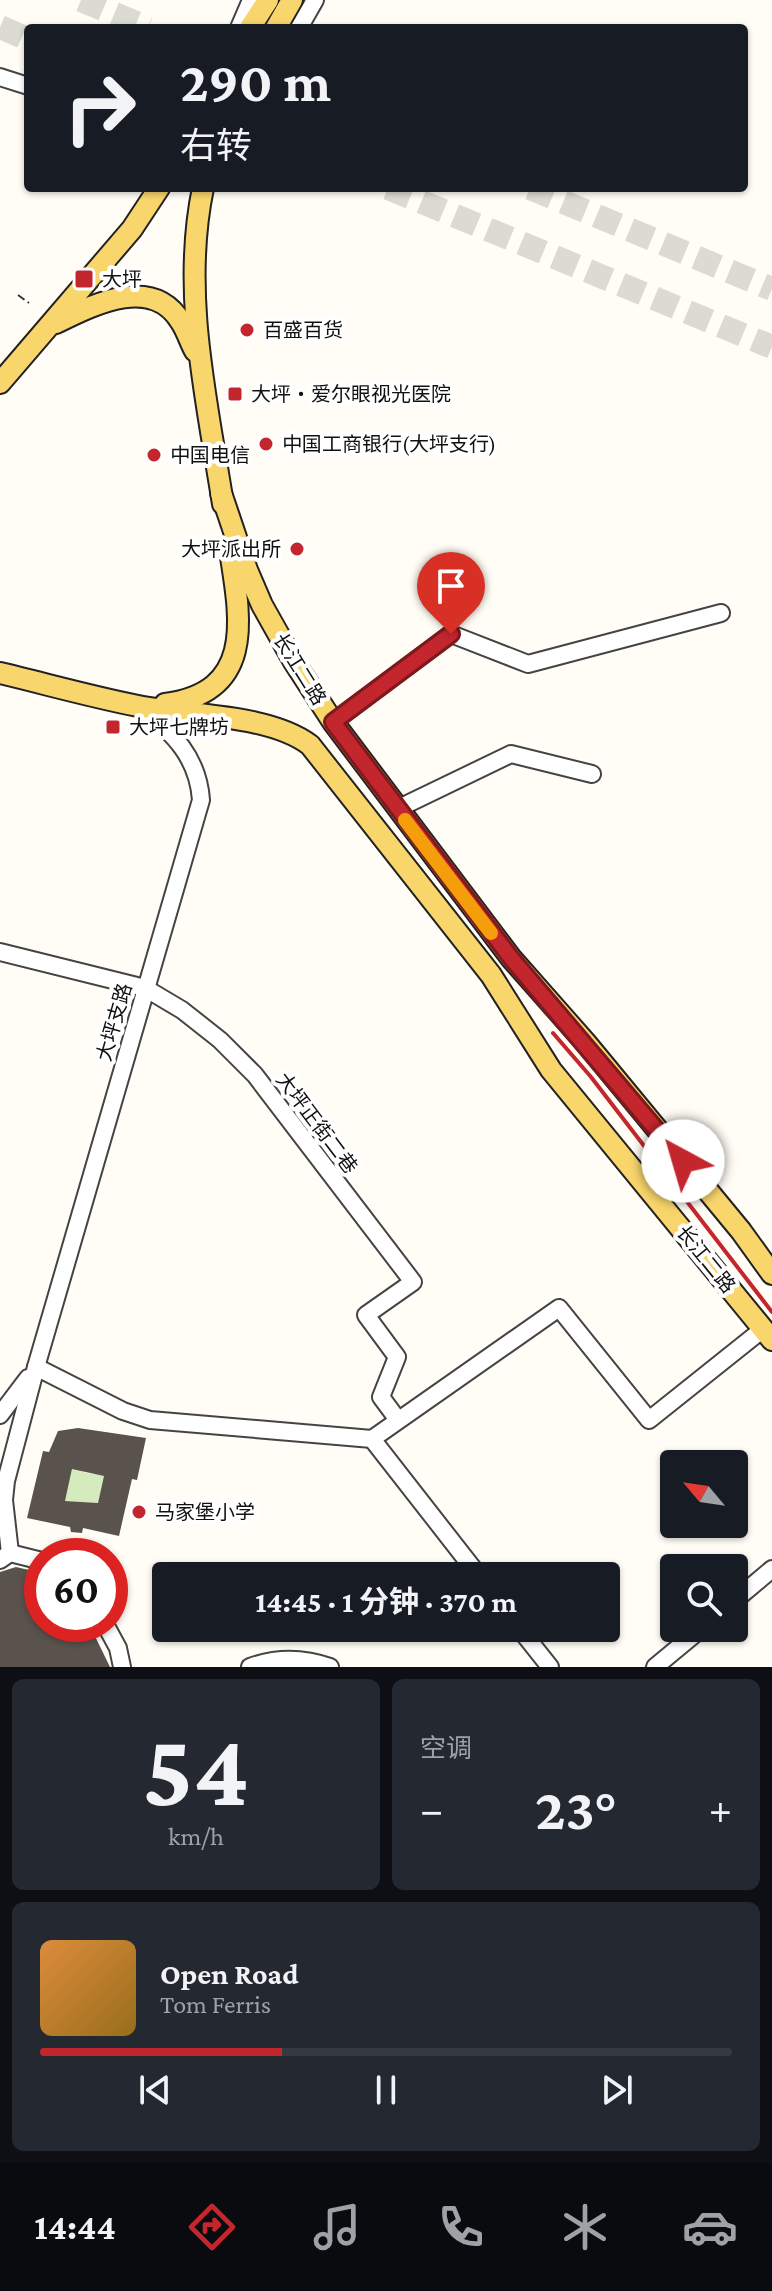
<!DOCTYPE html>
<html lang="zh">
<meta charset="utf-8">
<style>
body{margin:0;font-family:"Crimson Pro","Noto Sans SC",serif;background:#242831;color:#f1f3f6;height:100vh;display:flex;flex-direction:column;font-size:30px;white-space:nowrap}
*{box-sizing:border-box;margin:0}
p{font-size:26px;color:#9ea1a6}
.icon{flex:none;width:44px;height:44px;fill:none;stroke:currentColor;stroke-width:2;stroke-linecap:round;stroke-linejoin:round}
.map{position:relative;height:1667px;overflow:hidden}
.side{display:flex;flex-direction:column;gap:12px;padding:12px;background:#0d0f14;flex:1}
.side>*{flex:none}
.banner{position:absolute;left:24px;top:24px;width:724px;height:168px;border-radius:8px;box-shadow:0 2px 6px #0004;background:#171b24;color:#f1f3f6;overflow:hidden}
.needle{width:52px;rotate:299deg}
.fabs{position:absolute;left:660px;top:1450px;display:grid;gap:16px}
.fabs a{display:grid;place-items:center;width:88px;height:88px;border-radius:8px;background:#171b24;box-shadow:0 2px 6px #0004;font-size:40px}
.speed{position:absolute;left:24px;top:1538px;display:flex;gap:16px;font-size:40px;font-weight:700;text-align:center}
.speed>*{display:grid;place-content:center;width:104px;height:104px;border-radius:50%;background:#171b24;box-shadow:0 2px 6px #0004;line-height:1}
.speed .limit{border:12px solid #d22;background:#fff;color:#111}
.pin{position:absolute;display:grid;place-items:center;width:68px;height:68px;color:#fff;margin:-82px -34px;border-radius:50% 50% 50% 0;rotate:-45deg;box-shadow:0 0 8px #0007}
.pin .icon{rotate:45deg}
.me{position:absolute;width:88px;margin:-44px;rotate:321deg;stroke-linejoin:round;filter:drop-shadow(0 0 6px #0008)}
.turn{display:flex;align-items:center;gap:28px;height:168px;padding:0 24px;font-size:36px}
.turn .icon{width:104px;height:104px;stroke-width:2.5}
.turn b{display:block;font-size:56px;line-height:68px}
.big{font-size:60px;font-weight:700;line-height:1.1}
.side .tile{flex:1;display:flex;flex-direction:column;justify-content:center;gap:12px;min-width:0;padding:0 28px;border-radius:12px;background:#242831}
.side .dial{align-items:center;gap:0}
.dial b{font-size:104px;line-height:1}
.song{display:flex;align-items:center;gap:24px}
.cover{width:96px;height:96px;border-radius:12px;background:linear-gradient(135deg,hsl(30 70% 55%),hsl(40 70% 35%))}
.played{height:8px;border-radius:4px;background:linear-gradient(90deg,#c4262e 35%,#363941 35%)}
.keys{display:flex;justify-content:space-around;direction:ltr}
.heat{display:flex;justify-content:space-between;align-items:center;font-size:44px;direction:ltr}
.side .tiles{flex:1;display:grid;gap:12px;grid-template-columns:1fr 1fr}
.tile:last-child{grid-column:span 2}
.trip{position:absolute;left:152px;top:1562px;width:468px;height:80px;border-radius:8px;background:#171b24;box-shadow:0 2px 6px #0004;font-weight:700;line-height:80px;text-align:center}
.dock{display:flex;height:128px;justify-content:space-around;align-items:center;background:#090b0e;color:#9ea1a6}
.dock .icon{width:56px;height:56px}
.dock .on{color:#c4262e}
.dock b{font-size:36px;color:#f1f3f6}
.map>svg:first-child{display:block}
.green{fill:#d5ebbd}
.building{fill:#5a524d;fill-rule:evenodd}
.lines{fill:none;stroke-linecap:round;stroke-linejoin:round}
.highway-tunnel{stroke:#dbdad3;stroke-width:24;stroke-dasharray:24 12;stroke-linecap:butt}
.minor-casing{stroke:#444;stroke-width:20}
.major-casing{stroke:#222;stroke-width:24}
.path{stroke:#333;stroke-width:2;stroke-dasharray:8 4;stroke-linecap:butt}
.minor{stroke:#fff;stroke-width:16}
.major{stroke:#f9d66b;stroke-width:20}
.rail{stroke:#c4262e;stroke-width:4}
.route-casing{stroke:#7f191e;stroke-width:20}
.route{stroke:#c4262e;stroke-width:14}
.slow{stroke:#f59e0b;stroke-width:14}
.poi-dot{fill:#c4262e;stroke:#fff;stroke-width:3}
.labels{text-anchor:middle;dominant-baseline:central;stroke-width:8;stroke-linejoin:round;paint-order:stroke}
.poi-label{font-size:20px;fill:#111;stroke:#fff;text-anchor:start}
.street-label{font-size:20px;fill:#111;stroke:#fff}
</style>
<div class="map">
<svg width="772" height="1667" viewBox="0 0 772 1667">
<rect width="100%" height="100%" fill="#fffdf5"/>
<path class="green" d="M73,1466c8,7 22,10 32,7l-7,30 -33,-2z"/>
<g class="building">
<path d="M78,1428l68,10 -9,42 -5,-1 -13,57 -36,-8 -1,5 -11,-1 -1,-5 -43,-9 16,-67 6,1 9,-21zM72,1469l32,7 -6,27 -33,-2z"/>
<polygon points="16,1567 42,1573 42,1624 89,1624 110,1667 0,1667 0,1572"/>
</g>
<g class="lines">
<g class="highway-tunnel">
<polyline points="81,0 148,28"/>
<polyline points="0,27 28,39"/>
<polyline points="388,188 772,347"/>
<polyline points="530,188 772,289"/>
</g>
<g class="minor-casing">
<g id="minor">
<polyline points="239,28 251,0"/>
<polyline points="299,28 315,0"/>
<polyline points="0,77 28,86"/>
<polyline points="333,722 451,634 528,664 721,613"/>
<polyline points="397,809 511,754 592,774"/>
<polyline points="0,952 145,988 182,1010 220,1040 255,1075 413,1282 366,1315 397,1357 381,1397 398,1420"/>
<polyline points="36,1367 123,1411 150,1420 372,1439 559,1308 649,1420 763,1329"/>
<polyline points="0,1415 28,1378"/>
<polyline points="372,1439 479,1576"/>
<path d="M10,1553l-6,-53 2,-19 30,-114 165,-567c-3,-43 -28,-67 -60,-93"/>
<polyline points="0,1560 10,1553 42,1561"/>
<polyline points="734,1601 772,1569"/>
<polyline points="105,1624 118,1648 122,1667"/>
<polyline points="519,1628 550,1667"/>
<path d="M250,1667c27,-10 52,-10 80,0"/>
<polyline points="655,1667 702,1628"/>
</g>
</g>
<g class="major-casing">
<g id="major">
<polyline points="250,28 268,0"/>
<polyline points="276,28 292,0"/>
<path d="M203,188c-22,105 4,213 20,316"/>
<path d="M56,323c37,-18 96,-49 125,-1 6,9 9,20 14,29"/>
<polyline points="0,383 132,229 159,188"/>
<polyline points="221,493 247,570 262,605 294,662 333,722 511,958 586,1043 741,1231 772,1274"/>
<path d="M0,673c46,11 92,24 138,33 51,10 131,8 172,39l181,230 60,95 221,270"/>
<path d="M165,704c90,-12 76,-84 65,-153"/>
</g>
</g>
<polyline class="path" points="18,295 29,303"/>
<use href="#minor" class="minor"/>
<use href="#major" class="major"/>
<polyline class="rail" points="553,1033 591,1077 772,1312"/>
</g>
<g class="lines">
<g class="route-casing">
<polyline id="route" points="451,634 333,722 511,958 683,1161"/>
</g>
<use href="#route" class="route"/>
<polyline class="slow" points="405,820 491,933"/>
</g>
<g class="poi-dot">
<rect x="74" y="269" width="20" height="20" rx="4"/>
<circle cx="247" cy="330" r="8"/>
<rect x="227" y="386" width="16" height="16" rx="4"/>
<circle cx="266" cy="444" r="8"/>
<circle cx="154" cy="455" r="8"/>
<circle cx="297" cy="549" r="8"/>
<rect x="105" y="719" width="16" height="16" rx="4"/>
<circle cx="139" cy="1512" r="8"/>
</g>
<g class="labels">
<g class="poi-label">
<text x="102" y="279">大坪</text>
<text x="263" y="330">百盛百货</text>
<text x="251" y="394">大坪‧爱尔眼视光医院</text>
<text x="282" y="444">中国工商银行(大坪支行)</text>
<text x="170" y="455">中国电信</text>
<text x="281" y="549" text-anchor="end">大坪派出所</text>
<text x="129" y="727">大坪七牌坊</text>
<text x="155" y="1512">马家堡小学</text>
</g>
<g class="street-label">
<text transform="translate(300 669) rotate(58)">长江二路</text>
<text transform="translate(114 1022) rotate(-74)">大坪支路</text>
<text transform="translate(317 1123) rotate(53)">大坪正街二巷</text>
<text transform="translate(706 1259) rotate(51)">长江二路</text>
</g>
</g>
</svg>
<div class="fabs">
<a><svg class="needle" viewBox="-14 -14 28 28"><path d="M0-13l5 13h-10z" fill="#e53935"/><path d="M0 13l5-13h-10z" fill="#9ea1a6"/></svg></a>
<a><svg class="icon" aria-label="search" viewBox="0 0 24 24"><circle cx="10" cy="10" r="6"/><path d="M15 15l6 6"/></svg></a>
</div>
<div class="speed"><div class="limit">60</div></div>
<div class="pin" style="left:451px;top:634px;background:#d93025"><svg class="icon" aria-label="arrive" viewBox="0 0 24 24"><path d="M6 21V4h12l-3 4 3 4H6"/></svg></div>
<svg class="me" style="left:683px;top:1161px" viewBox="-20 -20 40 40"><circle r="19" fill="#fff"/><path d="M0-13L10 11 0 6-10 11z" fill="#c4262e"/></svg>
<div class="trip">14:45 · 1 分钟 · 370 m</div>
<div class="banner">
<div class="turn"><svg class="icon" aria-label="right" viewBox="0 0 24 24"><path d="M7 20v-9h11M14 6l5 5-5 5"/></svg><div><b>290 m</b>右转</div></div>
</div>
</div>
<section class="side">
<div class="tiles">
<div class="tile dial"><b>54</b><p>km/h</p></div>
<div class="tile"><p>空调</p>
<div class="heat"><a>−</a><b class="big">23°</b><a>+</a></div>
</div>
<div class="tile">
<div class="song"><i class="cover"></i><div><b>Open Road</b><p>Tom Ferris</p></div></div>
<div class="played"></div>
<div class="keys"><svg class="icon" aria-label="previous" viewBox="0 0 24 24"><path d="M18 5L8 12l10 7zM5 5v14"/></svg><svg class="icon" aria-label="pause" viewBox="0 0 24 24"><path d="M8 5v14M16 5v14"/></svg><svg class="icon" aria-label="next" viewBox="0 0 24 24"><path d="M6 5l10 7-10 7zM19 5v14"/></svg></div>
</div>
</div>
</section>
<nav class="dock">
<b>14:44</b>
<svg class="icon on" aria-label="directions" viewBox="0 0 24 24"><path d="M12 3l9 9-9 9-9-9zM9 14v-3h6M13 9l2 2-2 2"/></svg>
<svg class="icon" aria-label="music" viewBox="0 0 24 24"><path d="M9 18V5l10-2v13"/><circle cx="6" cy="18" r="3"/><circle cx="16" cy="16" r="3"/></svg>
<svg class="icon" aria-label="phone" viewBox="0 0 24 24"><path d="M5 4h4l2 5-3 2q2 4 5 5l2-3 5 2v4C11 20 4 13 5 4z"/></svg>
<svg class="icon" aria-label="climate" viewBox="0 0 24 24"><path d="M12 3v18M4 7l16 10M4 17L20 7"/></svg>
<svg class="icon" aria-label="car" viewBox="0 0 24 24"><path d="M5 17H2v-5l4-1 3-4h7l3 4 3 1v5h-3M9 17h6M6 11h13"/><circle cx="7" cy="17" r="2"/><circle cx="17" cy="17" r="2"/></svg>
</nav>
